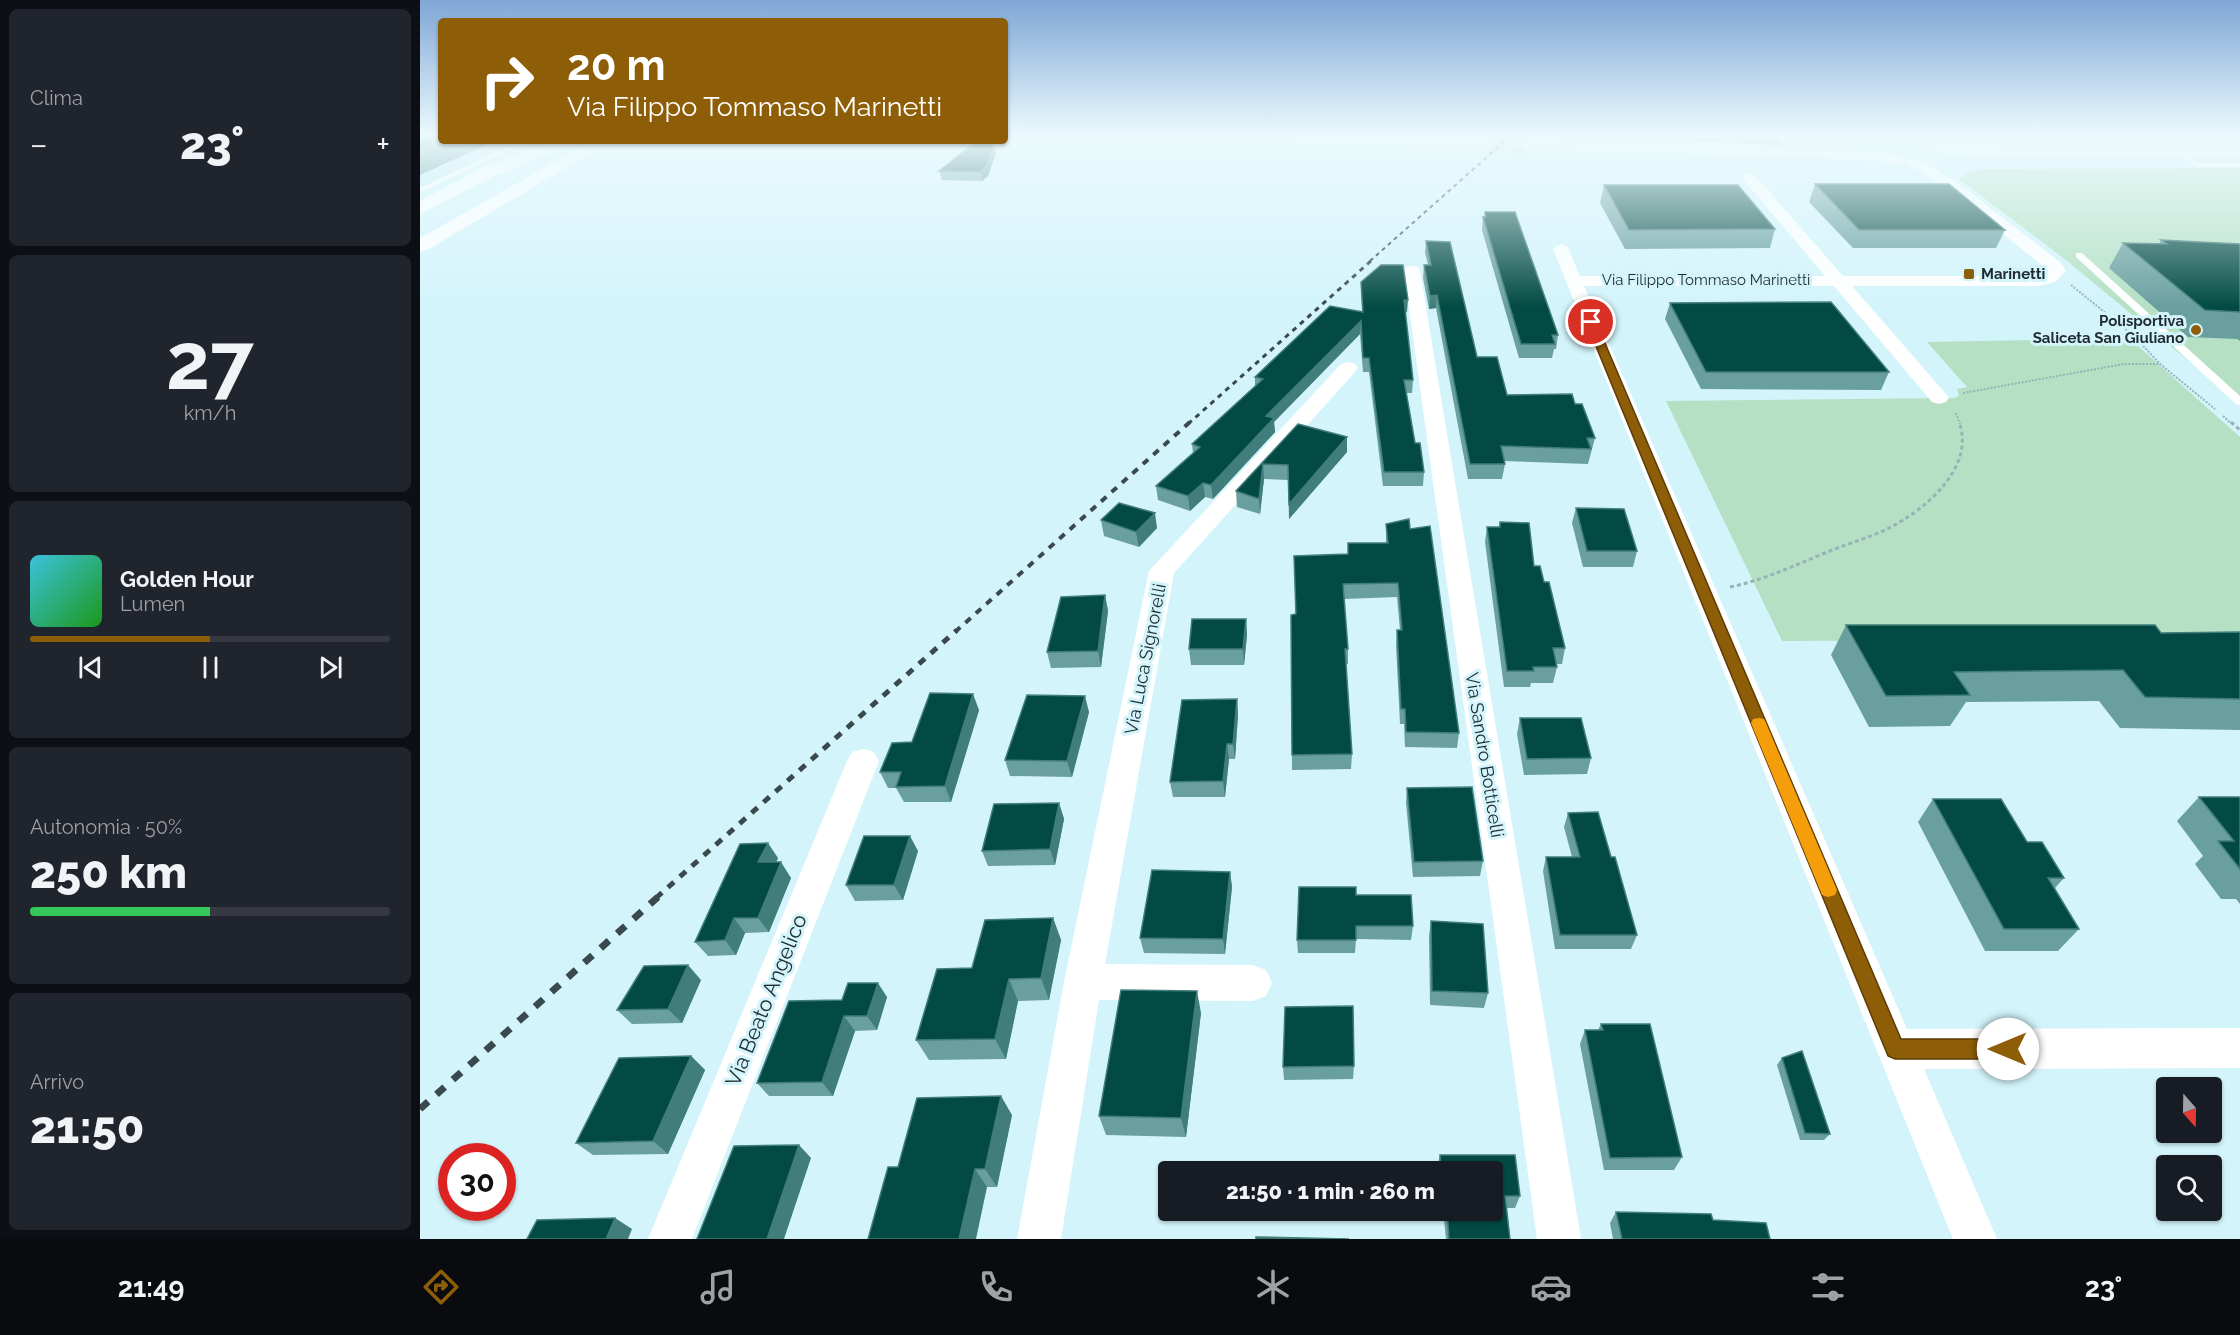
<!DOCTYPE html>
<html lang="it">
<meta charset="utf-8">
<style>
body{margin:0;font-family:Raleway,sans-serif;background:#20242c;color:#f1f3f6;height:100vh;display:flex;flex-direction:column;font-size:22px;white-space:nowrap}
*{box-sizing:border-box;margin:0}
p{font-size:20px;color:#9ea1a6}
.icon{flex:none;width:33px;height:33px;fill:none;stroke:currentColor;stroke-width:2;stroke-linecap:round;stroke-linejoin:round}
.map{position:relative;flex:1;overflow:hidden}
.panel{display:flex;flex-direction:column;gap:9px;padding:9px;background:#0d0f14;width:420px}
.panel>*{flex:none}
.top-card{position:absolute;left:18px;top:18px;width:570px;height:126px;border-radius:6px;box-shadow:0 2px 4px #0004;background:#8e5d07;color:#fff;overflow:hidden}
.needle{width:39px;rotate:160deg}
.controls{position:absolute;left:1736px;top:1077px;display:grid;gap:12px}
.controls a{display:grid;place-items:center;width:66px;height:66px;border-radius:6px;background:#171b24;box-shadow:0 2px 4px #0004;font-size:30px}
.speed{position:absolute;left:18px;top:1143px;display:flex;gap:12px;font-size:30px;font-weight:700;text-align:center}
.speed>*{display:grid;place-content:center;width:78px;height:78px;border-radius:50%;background:#171b24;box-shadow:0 2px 4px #0004;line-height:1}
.speed .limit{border:9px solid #d22;background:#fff;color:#111}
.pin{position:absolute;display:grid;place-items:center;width:51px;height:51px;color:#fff;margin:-26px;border:3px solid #fff;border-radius:50%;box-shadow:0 2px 6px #0007}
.me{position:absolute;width:66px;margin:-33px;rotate:270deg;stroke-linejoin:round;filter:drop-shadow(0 0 4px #0008)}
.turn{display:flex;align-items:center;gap:21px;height:126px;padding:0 30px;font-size:27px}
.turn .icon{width:78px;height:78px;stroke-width:2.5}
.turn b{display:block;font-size:42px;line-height:51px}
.big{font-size:45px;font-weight:800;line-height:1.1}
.panel .card{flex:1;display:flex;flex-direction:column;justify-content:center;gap:9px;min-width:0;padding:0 21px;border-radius:9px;background:#20242c}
.panel .dial{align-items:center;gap:0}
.dial b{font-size:78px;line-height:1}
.song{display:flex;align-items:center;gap:18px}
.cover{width:72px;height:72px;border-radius:9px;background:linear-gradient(135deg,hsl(190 70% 55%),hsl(120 70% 35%))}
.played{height:6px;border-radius:3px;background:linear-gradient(90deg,#8e5d07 50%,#363941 50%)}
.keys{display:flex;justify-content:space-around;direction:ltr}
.heat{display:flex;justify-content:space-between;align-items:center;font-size:33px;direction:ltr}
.charge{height:9px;border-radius:4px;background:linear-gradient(90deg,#34c759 50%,#363941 0)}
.trip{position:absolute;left:738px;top:1161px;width:345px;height:60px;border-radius:6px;background:#171b24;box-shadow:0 2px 4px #0004;font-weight:800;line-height:60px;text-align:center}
.menu{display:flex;height:96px;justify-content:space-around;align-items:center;background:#090b0e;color:#9ea1a6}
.menu .icon{width:42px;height:42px}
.menu .active{color:#8e5d07}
.menu b{font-size:27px;color:#f1f3f6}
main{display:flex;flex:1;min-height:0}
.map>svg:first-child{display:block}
.built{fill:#bfe8f1}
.green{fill:#b5e0c4}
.forest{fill:#95c3a5}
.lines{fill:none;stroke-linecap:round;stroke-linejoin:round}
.street-tunnel{stroke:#afccd2;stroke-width:15;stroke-dasharray:15 8;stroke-linecap:butt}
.path-far1{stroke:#98b2b7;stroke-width:2;stroke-dasharray:2 1.5;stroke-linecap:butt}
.path{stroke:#98b2b7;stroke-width:3;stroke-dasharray:4 3;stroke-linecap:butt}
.lane{fill:#fff;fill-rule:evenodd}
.street{fill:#fff;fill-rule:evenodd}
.secondary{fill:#fff;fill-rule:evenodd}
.rail-far4{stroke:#3a494d;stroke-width:2;stroke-dasharray:4 4;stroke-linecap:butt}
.rail-far3{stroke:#3a494d;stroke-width:3;stroke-dasharray:5 5;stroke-linecap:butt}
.rail-far2{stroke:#3a494d;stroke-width:4;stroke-dasharray:7 7;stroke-linecap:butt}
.rail-far1{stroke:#3a494d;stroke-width:5;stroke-dasharray:8 8;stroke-linecap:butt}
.rail{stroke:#3a494d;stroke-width:7;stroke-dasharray:11 11;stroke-linecap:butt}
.wall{fill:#6a9f9f}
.shaded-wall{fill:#417d7a}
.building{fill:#024a43;stroke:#417d7a;stroke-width:1.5}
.route{fill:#8e5d07;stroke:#5c3c05;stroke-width:1.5}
.slow{fill:#f59e0b}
.poi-dot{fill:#8e5d07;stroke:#d3f4fb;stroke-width:2}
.labels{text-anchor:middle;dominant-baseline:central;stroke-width:6;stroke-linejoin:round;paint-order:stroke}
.far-poi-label{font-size:15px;font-weight:bold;fill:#1f2b2e;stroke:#d3f4fb;text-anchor:start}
.far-street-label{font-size:15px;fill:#1f2b2e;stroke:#d3f4fb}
.street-label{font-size:18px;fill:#1f2b2e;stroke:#d3f4fb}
.near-street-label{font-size:21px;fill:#1f2b2e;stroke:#d3f4fb}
</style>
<main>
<section class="panel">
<div class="card"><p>Clima</p>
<div class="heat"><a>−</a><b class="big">23°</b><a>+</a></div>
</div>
<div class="card dial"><b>27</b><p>km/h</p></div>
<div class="card">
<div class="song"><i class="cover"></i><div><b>Golden Hour</b><p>Lumen</p></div></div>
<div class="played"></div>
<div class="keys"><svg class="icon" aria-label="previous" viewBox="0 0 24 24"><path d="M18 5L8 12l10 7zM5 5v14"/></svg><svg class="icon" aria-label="pause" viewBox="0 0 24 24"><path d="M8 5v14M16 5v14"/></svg><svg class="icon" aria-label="next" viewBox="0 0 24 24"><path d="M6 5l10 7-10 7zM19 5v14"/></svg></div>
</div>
<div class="card"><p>Autonomia · 50%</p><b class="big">250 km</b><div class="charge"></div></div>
<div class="card"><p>Arrivo</p><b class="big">21:50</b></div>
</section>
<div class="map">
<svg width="1820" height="1239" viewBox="0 0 1820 1239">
<rect width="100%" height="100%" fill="#d3f4fb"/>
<polygon class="built" points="0,134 21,141 113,141 0,194"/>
<g class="green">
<polygon points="1820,168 1820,403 1642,257 1539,179 1547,173 1561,169"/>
<polygon points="1709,338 1820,437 1820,639 1362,641 1246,401 1535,398 1539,396 1537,389 1547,387 1507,342"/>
</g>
<polygon class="forest" points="1108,134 1355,134 1364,145 1107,135"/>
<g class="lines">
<polyline class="street-tunnel" points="1069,144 1104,145"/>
<g class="path-far1">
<polyline points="692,134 799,138"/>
<polyline points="1651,285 1714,336 1740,364 1795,409"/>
<polyline points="1543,393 1704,364 1740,364"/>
<polyline points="1536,413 1540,424"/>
<polyline points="1803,416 1812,424"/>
</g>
<g class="path">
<polyline points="1811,422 1820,430"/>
<path d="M1310,587c34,-7 63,-21 95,-34 21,-9 44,-15 64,-25 36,-18 87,-61 70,-106"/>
</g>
<g class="lane">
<polygon points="100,141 108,141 0,193 0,188"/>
<polygon points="1757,152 1761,152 1779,163 1820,163 1820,167 1778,167 1757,154"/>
<polygon points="1656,253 1662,253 1820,396 1820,405 1816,404 1656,257"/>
</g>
<g class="street">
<polygon points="814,134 914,134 1069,140 1076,144 1069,148 821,138"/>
<polygon points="1104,141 1408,150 1483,155 1490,159 1483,163 1408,158 1099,148 1097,145"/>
<polygon points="1520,146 1612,149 1820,149 1820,157 1612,157 1515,153 1513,150 1515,147"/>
<polygon points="1495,158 1534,180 1640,262 1646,271 1635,282 1618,286 1432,286 1526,394 1529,398 1526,402 1519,404 1512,402 1414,286 1164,286 1487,1029 1820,1028 1820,1068 1504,1069 1577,1239 1533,1239 1133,249 1141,244 1147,246 1160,276 1405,276 1324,180 1322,177 1329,173 1334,174 1423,276 1618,276 1629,271 1524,186 1490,165 1488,162"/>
<polygon points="992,266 998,267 1000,271 1161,1239 1117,1239 984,271 986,267"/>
<polygon points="928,362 935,364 938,368 935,372 754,573 685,964 833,965 846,970 852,983 846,996 833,1001 679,1000 641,1239 597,1239 644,982 729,571 921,364"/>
<polygon points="443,749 454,752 459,761 272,1239 228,1239 427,761 432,752"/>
</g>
<g class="secondary">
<polygon points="132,141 154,141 152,144 74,176 0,214 0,201 62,168"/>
<polygon points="172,141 192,141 7,250 0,252 0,238"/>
</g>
<polyline class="rail-far4" points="950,261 1093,134"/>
<polyline class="rail-far3" points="768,424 952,260"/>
<polyline class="rail-far2" points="535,632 770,422"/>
<polyline class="rail-far1" points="236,898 537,630"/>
<polyline class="rail" points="0,1109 238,897"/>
</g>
<g class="wall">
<polygon points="574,144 576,153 568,176 562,181 522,180 519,171"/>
<polygon points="1395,184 1585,230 1576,248 1433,248 1389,202"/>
<polygon points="1184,185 1355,229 1350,248 1205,249 1180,203"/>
<polygon points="1065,212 1138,335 1136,349 1134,349 1132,358 1099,358 1062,230 1063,217 1064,217"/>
<polygon points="1741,240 1820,244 1820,341 1817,339 1768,337 1689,268 1703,243 1739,244"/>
<polygon points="1006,241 1057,357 1087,395 1155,404 1175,438 1168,464 1084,461 1085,464 1082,479 1048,479 1016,308 1009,309 1003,278 1004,265 1008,265 1005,253"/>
<polygon points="941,282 987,312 985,313 993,380 992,393 986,393 995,443 1004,472 1003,486 963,486 949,372 943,372 940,334 854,422 855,432 793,499 785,497 770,511 738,500 736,486 773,453 772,444 835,386 835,377 942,312"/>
<polygon points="1250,303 1469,372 1461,390 1281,389 1245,319"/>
<polygon points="878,424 927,452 869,519 868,480 844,479 840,514 817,507 816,491"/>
<polygon points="1156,508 1217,551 1213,567 1163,567 1152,523"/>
<polygon points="681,520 737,528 719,547 684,536"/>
<polygon points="1080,522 1114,566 1124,582 1145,648 1142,664 1136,664 1137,667 1133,683 1111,683 1110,687 1084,687 1065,542 1067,527 1079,527"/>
<polygon points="966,524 990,529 1039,733 1037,748 985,747 984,724 980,724 976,645 977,630 980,630 977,597 924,599 928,649 928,664 926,664 932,754 931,769 872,770 872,755 876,614 928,554 966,543"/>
<polygon points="685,595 688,611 681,667 631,668 627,652"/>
<polygon points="826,619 827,635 824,665 771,665 769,649"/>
<polygon points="1426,625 1741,633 1820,632 1820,730 1700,728 1679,701 1546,702 1530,726 1449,727 1411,655"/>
<polygon points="817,699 818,715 815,759 809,759 805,797 753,797 750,782"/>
<polygon points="559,710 531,802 484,802 476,788 468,788 460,772 492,742"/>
<polygon points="669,712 652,777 590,776 585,760"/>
<polygon points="1100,718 1171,758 1167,774 1104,775 1097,734"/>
<polygon points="987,788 1063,861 1060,876 993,877 986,803"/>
<polygon points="1779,797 1820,797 1820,904 1816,899 1801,899 1775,864 1783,856 1757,821"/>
<polygon points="1513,799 1607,842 1644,878 1635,888 1659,929 1638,951 1565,951 1498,822"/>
<polygon points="639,803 644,819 635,865 568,866 562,851"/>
<polygon points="1148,813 1191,857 1217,935 1211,949 1135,949 1123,871 1126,857 1152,857 1144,827"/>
<polygon points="498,851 483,900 435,901 426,885"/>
<polygon points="358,858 356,862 371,878 349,932 325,933 316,955 288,956 275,942"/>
<polygon points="810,872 812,887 805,954 724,953 720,938"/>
<polygon points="936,895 993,926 991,940 936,939 935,953 878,953 877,940"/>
<polygon points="633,918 641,940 629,1000 598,1001 586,1059 509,1060 496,1040 552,968"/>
<polygon points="1011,921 1068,993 1064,1008 1010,1005 1009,936"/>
<polygon points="281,980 262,1023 212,1024 197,1010"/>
<polygon points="467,997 457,1030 435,1031 413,1096 349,1096 337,1083 422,1000"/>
<polygon points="781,1013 766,1137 686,1135 679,1116"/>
<polygon points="1181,1024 1262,1157 1254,1170 1184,1170 1160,1044 1165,1030 1178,1030"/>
<polygon points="271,1056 285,1070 248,1154 173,1155 156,1143"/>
<polygon points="1362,1058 1410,1134 1404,1140 1380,1140 1357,1065"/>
<polygon points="934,1066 933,1079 864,1080 863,1067"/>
<polygon points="592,1115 577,1187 567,1187 478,1167"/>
<polygon points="1020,1155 1095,1155 1100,1196 1095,1208 1087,1208 1090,1239 1026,1239 1023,1210 1072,1210 1072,1172 1017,1172 1017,1167"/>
<polygon points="1196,1212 1293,1220 1350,1239 1193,1239 1190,1223"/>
</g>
<g class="shaded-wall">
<polygon points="21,139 21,141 75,141 0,175 0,148"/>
<polygon points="574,144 576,153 568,176 562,181 560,172"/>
<polygon points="1017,295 1016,308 1009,309 1010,296"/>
<polygon points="984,300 988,300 987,312 983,313"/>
<polygon points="941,321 940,334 854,422 855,432 793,499 791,485 846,416"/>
<polygon points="927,437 927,452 869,519 869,504"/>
<polygon points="843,464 844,479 840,514 839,499"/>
<polygon points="783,483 785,497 770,511 768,496"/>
<polygon points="735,513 737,528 719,547 716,532"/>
<polygon points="685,595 688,611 681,667 678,651"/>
<polygon points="826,619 827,635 824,665 823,649"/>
<polygon points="553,694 559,710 531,802 525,786"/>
<polygon points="665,696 669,712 652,777 647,761"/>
<polygon points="817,699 818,715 815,759 813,744"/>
<polygon points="807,744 809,759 805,797 803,781"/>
<polygon points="639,803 644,819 635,865 630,849"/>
<polygon points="490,836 498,851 483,900 474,885"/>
<polygon points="348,843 358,858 349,878 338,862"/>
<polygon points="361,862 371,878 349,932 338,918"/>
<polygon points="810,872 812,887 805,954 803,939"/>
<polygon points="314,918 325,933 316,955 305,940"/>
<polygon points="633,918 641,940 629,1000 621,978"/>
<polygon points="268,965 281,980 262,1023 248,1009"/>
<polygon points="589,979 598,1001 586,1059 575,1039"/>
<polygon points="458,983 467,997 457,1030 447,1016"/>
<polygon points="777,991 781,1013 766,1137 761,1118"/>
<polygon points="424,1016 435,1031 413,1096 402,1082"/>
<polygon points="271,1056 285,1070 248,1154 233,1141"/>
<polygon points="581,1096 592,1115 577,1187 565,1169"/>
<polygon points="379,1145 391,1158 364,1239 347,1239"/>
<polygon points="555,1169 567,1187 556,1239 539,1239"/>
<polygon points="195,1218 212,1229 208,1239 186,1239"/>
</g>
<g class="building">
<polygon points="0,134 21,134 21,139 0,148"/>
<polygon points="554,143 574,144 566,166 560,172 519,171"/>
<polygon points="1395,184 1529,184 1585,230 1439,230"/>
<polygon points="1184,185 1318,185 1355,229 1209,230"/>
<polygon points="1065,212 1095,212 1138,335 1132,335 1135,344 1101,344 1063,217 1066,217"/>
<polygon points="1741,240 1820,244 1820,312 1785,310 1703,243 1747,244"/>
<polygon points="1006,241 1030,242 1057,357 1077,357 1087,395 1152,394 1155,404 1162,404 1175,438 1167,438 1171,449 1081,446 1085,464 1050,464 1017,295 1010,296 1004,265 1011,265"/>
<polygon points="961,265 983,265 988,300 984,300 993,380 984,380 995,443 1000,443 1004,472 964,472 949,358 943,358 941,321 846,416 854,418 791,485 783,483 768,496 736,486 780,447 772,444 843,379 835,377 910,306 943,312 941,282"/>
<polygon points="1411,302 1469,372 1286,372 1250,303"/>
<polygon points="878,424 927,437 869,504 868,465 843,464 839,499 816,491"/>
<polygon points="699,503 735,513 716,532 681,520"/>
<polygon points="1156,508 1204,509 1217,551 1167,551"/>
<polygon points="989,519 990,529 1010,526 1039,733 986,732 985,709 981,709 977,630 982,630 978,583 923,584 928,649 925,649 932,754 872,755 871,615 876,614 874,556 928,554 928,543 968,543 966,524"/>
<polygon points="1080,522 1109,523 1114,566 1120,566 1124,582 1129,582 1145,648 1133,648 1137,667 1113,667 1114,671 1087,671 1067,527 1080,527"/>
<polygon points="685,595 678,651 627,652 641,597"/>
<polygon points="772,619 826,619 823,649 769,649"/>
<polygon points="1426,625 1735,625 1741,633 1820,632 1820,699 1725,697 1703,670 1534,672 1550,695 1466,696"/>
<polygon points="510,693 553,694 525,786 476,787 481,772 460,772 472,743 492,742"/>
<polygon points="607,695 665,696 647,761 585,760"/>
<polygon points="817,699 813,744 807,744 803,781 750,782 762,700"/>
<polygon points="1100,718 1161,718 1171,758 1107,759"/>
<polygon points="1052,787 1063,861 994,862 987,788"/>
<polygon points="1779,797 1820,797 1820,869 1798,841 1814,841"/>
<polygon points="1513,799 1581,799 1607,842 1622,842 1644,878 1628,878 1659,929 1584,929"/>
<polygon points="639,803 630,849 562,851 574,804"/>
<polygon points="1178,812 1191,857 1195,857 1217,935 1140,935 1126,857 1160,857 1148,813"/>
<polygon points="444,836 490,836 474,885 426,885"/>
<polygon points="348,843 338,862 361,862 338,918 314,918 305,940 275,942 320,844"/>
<polygon points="732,870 810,872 803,939 720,938"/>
<polygon points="879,887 936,887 936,895 991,895 993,926 936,926 936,940 877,940"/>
<polygon points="633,918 621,978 589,979 575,1039 496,1040 517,969 552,968 565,920"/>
<polygon points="1011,921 1063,924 1068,993 1012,991"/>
<polygon points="268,965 248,1009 197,1010 224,966"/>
<polygon points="428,983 458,983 447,1016 424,1016 402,1082 337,1083 369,1001 422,1000"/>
<polygon points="701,990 777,991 761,1118 679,1116"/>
<polygon points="933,1006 934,1066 863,1067 865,1007"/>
<polygon points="1181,1024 1230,1024 1262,1157 1190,1158 1165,1030 1183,1030"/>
<polygon points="1382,1051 1410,1134 1385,1133 1362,1058"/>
<polygon points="271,1056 233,1141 156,1143 199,1058"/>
<polygon points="581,1096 565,1169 555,1169 539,1239 448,1239 468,1167 478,1167 497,1098"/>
<polygon points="379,1145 347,1239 277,1239 314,1146"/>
<polygon points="1020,1155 1095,1155 1100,1196 1085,1196 1090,1239 1029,1239 1027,1210 1072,1210 1072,1172 1021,1172"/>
<polygon points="1196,1212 1291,1214 1293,1220 1346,1223 1350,1239 1202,1239"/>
<polygon points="195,1218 186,1239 107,1239 117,1220"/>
<polygon points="836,1237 929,1239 836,1239"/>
</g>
<linearGradient id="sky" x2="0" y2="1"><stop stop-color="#7fa6d6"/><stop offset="0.44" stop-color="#ebfafd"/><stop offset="1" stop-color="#ebfafd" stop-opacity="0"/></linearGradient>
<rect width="1820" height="307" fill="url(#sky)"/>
<polygon class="route" points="1171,319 1176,322 1481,1039 1588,1039 1595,1042 1598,1049 1595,1056 1588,1059 1475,1059 1468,1056 1166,322"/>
<polygon class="slow" points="1339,718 1344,719 1346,723 1417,890 1415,895 1408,897 1402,895 1400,890 1331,723 1333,719"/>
<g class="poi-dot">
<rect x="1543" y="268" width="12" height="12" rx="3"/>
<circle cx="1776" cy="330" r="6"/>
</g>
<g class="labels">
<g class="far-poi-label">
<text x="1561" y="274">Marinetti</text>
<text x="1764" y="321" text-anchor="end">Polisportiva<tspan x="1764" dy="17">Saliceta San Giuliano</tspan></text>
</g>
<g class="far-street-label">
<text x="1286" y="280">Via Filippo Tommaso Marinetti</text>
</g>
<g class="street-label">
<text transform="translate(725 659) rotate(-79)">Via Luca Signorelli</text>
<text transform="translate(1065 755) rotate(81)">Via Sandro Botticelli</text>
</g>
<g class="near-street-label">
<text transform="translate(346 1000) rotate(-68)">Via Beato Angelico</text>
</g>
</g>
</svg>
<div class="controls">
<a><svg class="needle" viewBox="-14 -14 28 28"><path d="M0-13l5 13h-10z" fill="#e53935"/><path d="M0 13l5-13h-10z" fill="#9ea1a6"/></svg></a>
<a><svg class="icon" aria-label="search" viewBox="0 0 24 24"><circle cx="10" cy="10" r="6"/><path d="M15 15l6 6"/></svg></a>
</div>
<div class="speed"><div class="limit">30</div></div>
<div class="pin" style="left:1171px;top:322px;background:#d93025"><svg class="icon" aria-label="arrive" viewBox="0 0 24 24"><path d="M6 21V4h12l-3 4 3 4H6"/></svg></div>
<svg class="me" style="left:1588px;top:1049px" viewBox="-20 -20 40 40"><circle r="19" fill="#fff"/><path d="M0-13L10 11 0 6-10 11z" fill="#8e5d07"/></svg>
<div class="trip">21:50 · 1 min · 260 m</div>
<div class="top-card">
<div class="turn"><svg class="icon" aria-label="right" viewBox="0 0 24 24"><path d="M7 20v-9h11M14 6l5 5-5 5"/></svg><div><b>20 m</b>Via Filippo Tommaso Marinetti</div></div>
</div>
</div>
</main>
<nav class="menu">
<b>21:49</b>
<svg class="icon active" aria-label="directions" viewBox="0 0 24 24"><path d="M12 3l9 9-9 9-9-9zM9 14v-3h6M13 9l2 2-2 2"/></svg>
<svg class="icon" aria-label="music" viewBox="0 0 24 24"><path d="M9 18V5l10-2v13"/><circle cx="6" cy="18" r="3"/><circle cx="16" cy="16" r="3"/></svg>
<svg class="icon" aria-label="phone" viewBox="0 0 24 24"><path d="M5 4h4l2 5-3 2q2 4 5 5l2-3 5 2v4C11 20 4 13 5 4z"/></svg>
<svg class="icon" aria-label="climate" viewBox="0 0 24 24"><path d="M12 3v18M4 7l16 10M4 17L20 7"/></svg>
<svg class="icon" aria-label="car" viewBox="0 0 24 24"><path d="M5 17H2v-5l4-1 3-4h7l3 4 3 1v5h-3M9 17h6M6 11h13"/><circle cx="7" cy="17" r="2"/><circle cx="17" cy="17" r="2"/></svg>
<svg class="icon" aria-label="filters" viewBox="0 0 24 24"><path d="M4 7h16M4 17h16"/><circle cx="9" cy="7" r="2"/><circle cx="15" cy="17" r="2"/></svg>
<b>23°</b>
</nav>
